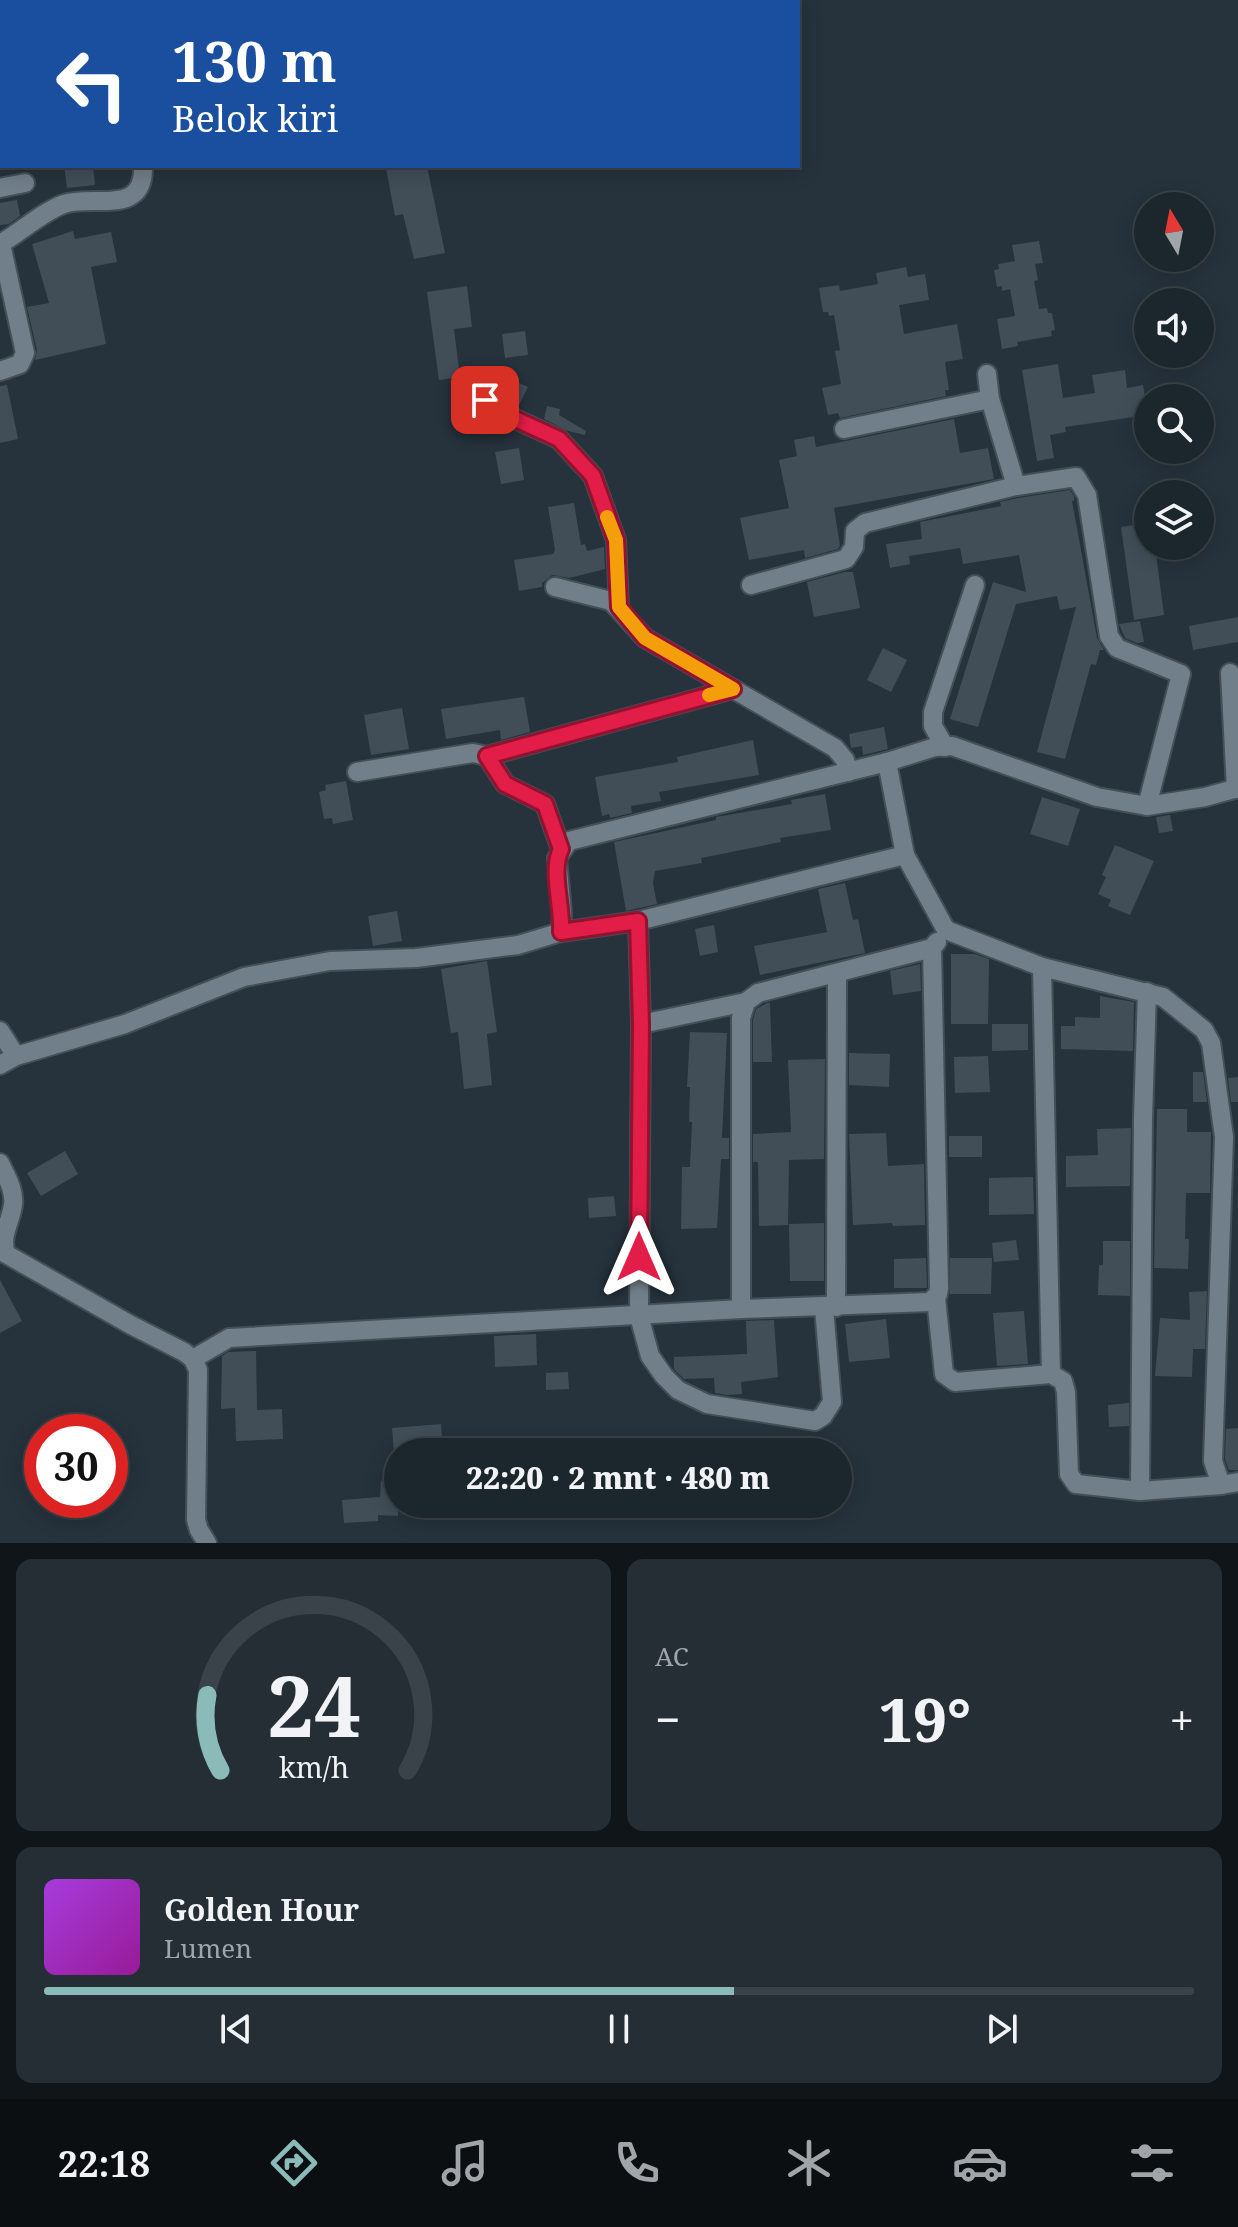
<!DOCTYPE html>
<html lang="id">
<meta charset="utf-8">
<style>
body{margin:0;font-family:"Noto Serif",serif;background:#252e35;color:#f1f3f6;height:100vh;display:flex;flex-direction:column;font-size:30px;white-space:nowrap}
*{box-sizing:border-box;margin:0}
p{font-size:26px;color:#a0a5aa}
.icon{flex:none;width:44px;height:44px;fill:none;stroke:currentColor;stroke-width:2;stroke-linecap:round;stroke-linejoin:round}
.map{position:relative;height:1543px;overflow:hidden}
.panel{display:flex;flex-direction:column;gap:16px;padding:16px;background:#0f1519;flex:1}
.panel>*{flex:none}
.banner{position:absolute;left:0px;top:0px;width:800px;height:168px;box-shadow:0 4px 20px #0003,0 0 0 2px #3a4349;background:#1a4fa0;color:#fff;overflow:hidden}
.needle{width:52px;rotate:350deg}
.fabs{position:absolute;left:1134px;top:192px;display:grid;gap:16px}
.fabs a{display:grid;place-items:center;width:80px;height:80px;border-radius:50%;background:#1c262d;box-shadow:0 4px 20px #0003,0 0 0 2px #3a4349;font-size:40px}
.speed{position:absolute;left:24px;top:1414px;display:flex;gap:16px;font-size:40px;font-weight:700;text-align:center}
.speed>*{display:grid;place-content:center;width:104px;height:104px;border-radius:50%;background:#1c262d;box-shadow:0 4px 20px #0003,0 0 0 2px #3a4349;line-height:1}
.speed .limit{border:12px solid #d22;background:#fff;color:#111}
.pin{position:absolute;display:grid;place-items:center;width:68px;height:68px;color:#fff;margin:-34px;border-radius:16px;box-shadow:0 4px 12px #0006}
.me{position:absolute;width:88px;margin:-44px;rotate:0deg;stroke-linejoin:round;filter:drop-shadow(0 0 6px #0008)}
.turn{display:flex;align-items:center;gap:28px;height:168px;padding:0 40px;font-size:36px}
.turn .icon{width:104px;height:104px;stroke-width:2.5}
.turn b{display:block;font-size:56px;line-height:68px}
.big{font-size:60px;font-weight:800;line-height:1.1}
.panel .widget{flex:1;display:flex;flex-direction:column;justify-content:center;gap:12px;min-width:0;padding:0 28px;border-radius:16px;background:#252e35}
.panel .dial{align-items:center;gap:0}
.dial svg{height:208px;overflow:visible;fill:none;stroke:#3a4349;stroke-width:7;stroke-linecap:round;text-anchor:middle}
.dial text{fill:#f1f3f6;stroke:none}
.song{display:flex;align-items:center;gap:24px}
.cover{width:96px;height:96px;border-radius:12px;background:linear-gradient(135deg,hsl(280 70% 55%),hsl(300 70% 35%))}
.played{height:8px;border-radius:4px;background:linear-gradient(90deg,#8bbbb9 60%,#3a4349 60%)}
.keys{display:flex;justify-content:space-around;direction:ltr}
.heat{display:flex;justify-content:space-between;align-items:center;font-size:44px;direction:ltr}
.panel .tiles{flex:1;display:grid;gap:16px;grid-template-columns:1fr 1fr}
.widget:last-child{grid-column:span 2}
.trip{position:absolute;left:384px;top:1438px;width:468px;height:80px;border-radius:40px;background:#1c262d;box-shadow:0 4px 20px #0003,0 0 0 2px #3a4349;font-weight:800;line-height:80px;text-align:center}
.tabs{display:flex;height:128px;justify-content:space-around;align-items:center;background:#0b0f12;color:#a0a5aa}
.tabs .icon{width:56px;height:56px}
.tabs .selected{color:#8bbbb9}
.tabs b{font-size:36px;color:#f1f3f6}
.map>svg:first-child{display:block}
.building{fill:#414e58}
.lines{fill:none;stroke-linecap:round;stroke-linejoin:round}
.minor-casing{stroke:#444f56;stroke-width:22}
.minor{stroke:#717f8a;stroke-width:18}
.route-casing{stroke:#92132f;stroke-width:20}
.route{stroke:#e11d48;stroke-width:14}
.slow{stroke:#f59e0b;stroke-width:14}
</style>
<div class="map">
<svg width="1238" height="1543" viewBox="0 0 1238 1543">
<rect width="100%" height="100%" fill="#26323c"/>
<g class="building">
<polygon points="64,166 93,166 95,185 67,188"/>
<polygon points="399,166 427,166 445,253 414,259 403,214 395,216 386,168"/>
<polygon points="17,200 20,216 9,224 0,225 0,203"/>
<polygon points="73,231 75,239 111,232 117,262 91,267 106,344 35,360 37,350 27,307 49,303 32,244"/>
<polygon points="1039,241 1043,263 1035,264 1038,280 1034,281 1039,309 1047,308 1048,313 1052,313 1055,330 1051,331 1052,336 1017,342 1018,346 1002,349 997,319 1015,316 1010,289 1002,291 1002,286 997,287 994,270 999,269 998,264 1015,261 1012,245"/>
<polygon points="906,267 908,277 925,274 929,300 899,305 904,334 957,324 963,359 945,362 949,390 945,390 946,396 840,418 838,413 828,415 822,388 841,384 835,351 840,350 834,315 829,316 828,312 823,312 819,288 839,285 840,291 878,284 876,273"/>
<polygon points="467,286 472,327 454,329 460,377 439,380 427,292"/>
<polygon points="525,331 528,355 505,358 502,334"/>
<polygon points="1058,364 1063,398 1095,393 1092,375 1125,370 1127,388 1143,385 1148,415 1065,427 1066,432 1050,435 1054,458 1037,461 1022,370"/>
<polygon points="493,371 528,387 518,407 506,402 486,386"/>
<polygon points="7,385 18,439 0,443 0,386"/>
<polygon points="547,406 560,409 559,415 586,431 585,435 568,431 544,419"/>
<polygon points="954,419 960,453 988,448 994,479 834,508 840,546 838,549 805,558 804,550 749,560 740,518 789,508 779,460 797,456 794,440 814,436 816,447"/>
<polygon points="519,448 524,480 501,484 495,452"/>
<polygon points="1070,490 1074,496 1074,501 1072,501 1097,638 1104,650 1100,650 1096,665 1091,664 1065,759 1037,752 1076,607 1060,610 1057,596 1016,604 978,727 950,719 993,582 1026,592 1019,555 963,564 960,548 909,556 910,564 890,568 886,544 922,539 920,522 1001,506 1000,502 1018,498"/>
<polygon points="574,503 581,545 585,544 587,551 604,547 605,569 569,578 552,575 542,583 542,587 519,591 514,560 553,554 555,550 548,507"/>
<polygon points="1148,523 1148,546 1155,546 1164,615 1134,620 1121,527"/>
<polygon points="845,572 853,572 860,608 814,617 807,582"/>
<polygon points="1238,617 1238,642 1193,650 1189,626"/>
<polygon points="1140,621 1144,642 1137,643 1125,638 1119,624"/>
<polygon points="883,648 907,660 891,692 867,680"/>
<polygon points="524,697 530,732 501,740 500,730 446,739 441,709"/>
<polygon points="402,708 409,749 371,755 364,715"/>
<polygon points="884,727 888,749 863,755 862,746 851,748 849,734"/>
<polygon points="753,740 759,775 659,792 661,801 631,806 632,813 610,818 609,814 602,816 595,777 678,762 677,757"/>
<polygon points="346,781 353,820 333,824 332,818 324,819 319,792 326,790 325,785"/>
<polygon points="825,794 831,830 780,838 781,842 701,858 702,863 655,871 653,883 657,904 626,911 614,842 716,820 716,817 792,804 791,800"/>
<polygon points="1042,797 1080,809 1068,846 1030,834"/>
<polygon points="1170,815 1173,831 1159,833 1156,817"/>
<polygon points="1115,845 1154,861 1130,915 1108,906 1111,900 1098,894 1106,877 1102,875"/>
<polygon points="845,883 853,920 858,919 865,953 760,975 754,946 827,932 818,889"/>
<polygon points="397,911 402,941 373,946 368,916"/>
<polygon points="714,925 718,952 700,956 695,929"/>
<polygon points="951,954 974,954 989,959 988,1024 951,1024"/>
<polygon points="487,961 497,1032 487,1034 492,1085 464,1089 458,1032 451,1033 441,969"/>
<polygon points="920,964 921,991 893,995 890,971"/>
<polygon points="1100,996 1134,1002 1133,1051 1061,1049 1061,1026 1075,1026 1075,1017 1100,1018"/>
<polygon points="767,1003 770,1003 772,1062 753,1062 753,1020 756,1009"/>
<polygon points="992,1024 1028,1024 1028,1050 992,1051"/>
<polygon points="690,1032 727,1033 722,1138 729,1138 729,1159 721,1159 717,1228 681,1229 682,1167 690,1167 692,1122 689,1122 690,1087 687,1087"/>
<polygon points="849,1053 890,1054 889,1087 849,1085"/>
<polygon points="988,1056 990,1092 955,1093 954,1057"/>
<polygon points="825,1059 824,1159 789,1160 788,1225 759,1226 758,1162 753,1162 753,1134 791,1132 788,1060"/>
<polygon points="1193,1072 1203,1072 1207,1102 1193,1102"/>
<polygon points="1238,1077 1238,1102 1231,1102 1228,1078"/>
<polygon points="1157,1109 1187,1109 1187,1132 1211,1132 1210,1193 1186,1193 1185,1239 1189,1239 1188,1269 1154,1268"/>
<polygon points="1131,1128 1130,1186 1066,1187 1066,1156 1098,1155 1097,1129"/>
<polygon points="886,1133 888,1166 924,1164 925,1225 893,1226 892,1223 853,1225 849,1134"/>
<rect x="949" y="1136" width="33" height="21"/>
<polygon points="65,1151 78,1174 41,1196 27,1173"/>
<polygon points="1033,1177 1034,1214 989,1215 989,1178"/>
<polygon points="614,1196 616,1216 589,1218 588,1198"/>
<polygon points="824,1223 824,1281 790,1281 789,1224"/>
<polygon points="1016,1240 1019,1260 994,1262 992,1243"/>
<polygon points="1103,1241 1130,1241 1130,1296 1098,1295 1099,1265 1103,1265"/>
<polygon points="926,1258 927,1288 894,1288 894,1259"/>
<polygon points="950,1258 992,1258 991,1294 950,1294"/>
<polygon points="0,1280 22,1321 0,1333"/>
<polygon points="1207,1291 1205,1349 1193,1349 1192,1377 1155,1376 1160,1318 1190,1320 1189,1292"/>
<polygon points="1024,1311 1028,1364 997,1366 993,1313"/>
<polygon points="886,1319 890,1358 849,1362 845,1324"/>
<polygon points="774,1320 778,1377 741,1382 742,1394 727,1395 715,1393 714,1378 684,1379 674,1369 674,1357 747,1354 746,1321"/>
<polygon points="536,1334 537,1365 495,1367 494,1336"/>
<polygon points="256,1351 257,1410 282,1409 283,1439 236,1441 235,1408 221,1409 222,1356 228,1352"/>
<polygon points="568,1372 569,1389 546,1390 546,1373"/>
<polygon points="1129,1403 1129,1426 1109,1427 1108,1405"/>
<polygon points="441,1424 443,1452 394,1452 392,1428"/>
<polygon points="1238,1428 1238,1470 1229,1470 1225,1459 1226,1429"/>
<polygon points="381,1481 398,1483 398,1516 378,1515 378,1521 344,1523 342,1500 380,1497"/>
</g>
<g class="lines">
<g class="minor-casing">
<g id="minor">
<polyline points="94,0 95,2"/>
<polyline points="451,2 458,0"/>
<polyline points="0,29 2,40"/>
<polyline points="0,99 2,98"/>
<polyline points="0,188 25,183"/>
<path d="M0,244c21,-12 42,-32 64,-40 29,-10 81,13 79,-38"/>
<polyline points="0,371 20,364 25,353 1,244"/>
<polyline points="987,374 990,399 1016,486"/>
<polyline points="469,387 500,412 559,439 593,476 616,540 619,607"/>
<polyline points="844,429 990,399"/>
<polyline points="751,585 846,559 854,547 855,531 865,523 1016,486 1076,477 1087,495 1109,636 1117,648 1181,674 1147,806"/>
<polyline points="555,587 611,601 645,638 835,748 845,760 848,772"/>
<polyline points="1230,673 1236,789"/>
<polyline points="945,747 933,726 933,712 975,585"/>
<polyline points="487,756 733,689"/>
<polyline points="887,762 905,855 946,930 1042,967 1163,997 1204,1030 1211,1043 1224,1137 1213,1461 1221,1485 1238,1482"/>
<polyline points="357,772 473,753 487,756 505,784 545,804 561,849"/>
<polyline points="638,921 641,1024 639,1316 650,1356 664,1376 678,1390 707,1404 815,1421 823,1416 832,1402 824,1308"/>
<polyline points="561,932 638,921 905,855"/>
<polyline points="1042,967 1051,1374"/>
<polyline points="641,1024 746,1002"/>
<polyline points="0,1031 16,1056"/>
<polyline points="0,1065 16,1056 125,1024 244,977 330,961 416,958 518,945 561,932 562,913 557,858 569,841 887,762 935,747 952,746 1097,797 1147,806 1205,797 1238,788"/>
<path d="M0,1163c6,13 15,27 13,42 -3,19 -13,31 -7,49l125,71 53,27 9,7 5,11 -2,150 3,10 8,13"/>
<polyline points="936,1298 944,1374 955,1382 1051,1374 1063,1381 1066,1392 1069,1474 1076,1484 1140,1491 1221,1485"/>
<polyline points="836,1307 837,974"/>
<polyline points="741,1309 741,1018 746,1002 758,993 932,948 937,942"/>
<polyline points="193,1359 229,1338 741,1309 930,1302 938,1294 939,1288 932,948"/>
<polyline points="1140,1491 1143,1118 1147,992"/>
</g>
</g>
<use href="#minor" class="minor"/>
</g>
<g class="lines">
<g class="route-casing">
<path id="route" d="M485,400l15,12 59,27 34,37 23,64 3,67 26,31 88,51 -246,67 18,28 40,20 16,45c-11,22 2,58 0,83l77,-11 3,103 -2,233"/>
</g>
<use href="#route" class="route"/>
<polyline class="slow" points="607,517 616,540 619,607 645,638 733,689 709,695"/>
</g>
</svg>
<div class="fabs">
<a><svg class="needle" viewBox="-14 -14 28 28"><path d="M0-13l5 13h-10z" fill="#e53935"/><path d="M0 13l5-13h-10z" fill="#a0a5aa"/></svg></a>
<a><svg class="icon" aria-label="sound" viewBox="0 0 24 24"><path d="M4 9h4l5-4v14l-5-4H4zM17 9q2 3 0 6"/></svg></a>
<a><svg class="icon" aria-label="search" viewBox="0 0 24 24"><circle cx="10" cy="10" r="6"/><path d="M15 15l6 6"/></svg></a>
<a><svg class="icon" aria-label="layers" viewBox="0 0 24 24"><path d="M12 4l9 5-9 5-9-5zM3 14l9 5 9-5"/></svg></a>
</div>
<div class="speed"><div class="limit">30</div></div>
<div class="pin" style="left:485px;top:400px;background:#d93025"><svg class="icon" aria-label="arrive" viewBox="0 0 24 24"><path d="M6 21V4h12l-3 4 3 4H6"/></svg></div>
<svg class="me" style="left:639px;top:1257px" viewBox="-20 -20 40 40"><path d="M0-17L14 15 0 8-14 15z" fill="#e11d48" stroke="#fff" stroke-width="4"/></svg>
<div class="trip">22:20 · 2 mnt · 480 m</div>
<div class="banner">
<div class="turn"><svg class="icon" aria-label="left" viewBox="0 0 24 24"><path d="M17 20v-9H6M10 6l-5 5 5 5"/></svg><div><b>130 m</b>Belok kiri</div></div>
</div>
</div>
<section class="panel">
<div class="tiles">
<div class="widget dial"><svg viewBox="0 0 100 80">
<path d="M14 69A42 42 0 1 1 86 69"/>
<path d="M14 69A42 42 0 0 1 9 40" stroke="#8bbbb9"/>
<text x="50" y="56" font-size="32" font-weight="700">24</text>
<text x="50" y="72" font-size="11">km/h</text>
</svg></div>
<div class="widget"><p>AC</p>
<div class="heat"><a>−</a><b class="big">19°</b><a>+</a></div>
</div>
<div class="widget">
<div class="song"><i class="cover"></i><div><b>Golden Hour</b><p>Lumen</p></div></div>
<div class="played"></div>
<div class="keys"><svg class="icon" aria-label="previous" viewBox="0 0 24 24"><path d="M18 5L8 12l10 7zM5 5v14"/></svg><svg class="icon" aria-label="pause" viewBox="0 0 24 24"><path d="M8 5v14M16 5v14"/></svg><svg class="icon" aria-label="next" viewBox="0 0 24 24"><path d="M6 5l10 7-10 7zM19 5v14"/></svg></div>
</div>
</div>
</section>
<nav class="tabs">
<b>22:18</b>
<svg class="icon selected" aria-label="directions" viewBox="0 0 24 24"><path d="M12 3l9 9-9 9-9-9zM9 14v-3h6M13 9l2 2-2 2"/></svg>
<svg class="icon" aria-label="music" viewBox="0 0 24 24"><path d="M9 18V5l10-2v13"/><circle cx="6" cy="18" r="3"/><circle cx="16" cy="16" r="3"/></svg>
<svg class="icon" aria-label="phone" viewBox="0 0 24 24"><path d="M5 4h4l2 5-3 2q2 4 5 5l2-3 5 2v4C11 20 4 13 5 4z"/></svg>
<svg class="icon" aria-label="climate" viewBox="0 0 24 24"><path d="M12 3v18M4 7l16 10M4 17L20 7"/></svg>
<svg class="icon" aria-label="car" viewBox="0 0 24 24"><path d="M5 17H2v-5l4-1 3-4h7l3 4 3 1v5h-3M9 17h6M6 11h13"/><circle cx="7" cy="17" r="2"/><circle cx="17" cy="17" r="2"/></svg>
<svg class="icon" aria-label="filters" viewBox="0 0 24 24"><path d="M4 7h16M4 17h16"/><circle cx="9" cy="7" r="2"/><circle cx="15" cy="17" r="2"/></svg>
</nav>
